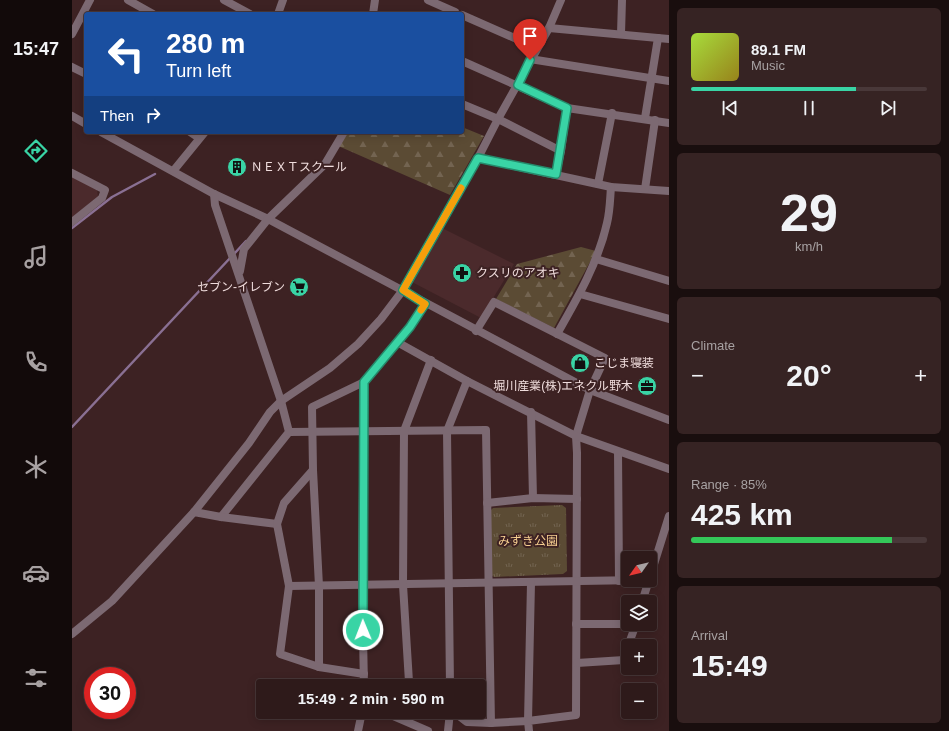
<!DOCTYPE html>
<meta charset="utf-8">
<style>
body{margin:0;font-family:Arial,"Noto Sans JP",sans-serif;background:#362323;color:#f1f3f6;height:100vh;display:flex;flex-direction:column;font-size:15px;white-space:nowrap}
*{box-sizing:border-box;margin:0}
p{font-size:13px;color:#a7a1a2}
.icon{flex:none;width:22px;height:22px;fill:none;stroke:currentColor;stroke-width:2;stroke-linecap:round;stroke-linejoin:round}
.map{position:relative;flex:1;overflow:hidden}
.details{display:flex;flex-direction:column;gap:8px;padding:8px;background:#190e0e;width:280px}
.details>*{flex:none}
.banner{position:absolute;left:12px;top:12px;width:380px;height:122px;border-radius:4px;box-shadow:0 2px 10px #0003,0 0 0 1px #493839;background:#1a4fa0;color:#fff;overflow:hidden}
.needle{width:26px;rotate:236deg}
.controls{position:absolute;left:549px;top:551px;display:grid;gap:8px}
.controls a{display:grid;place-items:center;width:36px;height:36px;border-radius:4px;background:#2e1a1a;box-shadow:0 2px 10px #0003,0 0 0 1px #493839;font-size:20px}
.speed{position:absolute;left:12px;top:667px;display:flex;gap:8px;font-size:20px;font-weight:700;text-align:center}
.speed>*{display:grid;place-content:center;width:52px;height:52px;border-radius:50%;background:#2e1a1a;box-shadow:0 2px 10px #0003,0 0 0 1px #493839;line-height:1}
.speed .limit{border:6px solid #d22;background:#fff;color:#111}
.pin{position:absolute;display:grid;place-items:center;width:34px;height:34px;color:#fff;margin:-41px -17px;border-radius:50% 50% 50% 0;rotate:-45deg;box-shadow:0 0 4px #0007}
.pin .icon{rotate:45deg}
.me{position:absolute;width:44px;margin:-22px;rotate:359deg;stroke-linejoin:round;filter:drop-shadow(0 0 3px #0008)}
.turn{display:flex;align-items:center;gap:14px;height:84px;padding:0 16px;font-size:18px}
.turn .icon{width:52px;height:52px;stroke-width:2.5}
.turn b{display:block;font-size:28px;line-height:34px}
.then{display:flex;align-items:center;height:38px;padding:0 16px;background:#0003;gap:8px;font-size:15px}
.big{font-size:30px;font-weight:700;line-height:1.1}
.details .card{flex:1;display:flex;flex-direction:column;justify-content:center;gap:6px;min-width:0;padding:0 14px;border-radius:6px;background:#362323}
.details .dial{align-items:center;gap:0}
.dial b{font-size:52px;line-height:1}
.song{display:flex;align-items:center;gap:12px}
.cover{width:48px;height:48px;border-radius:6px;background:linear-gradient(135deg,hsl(80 70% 55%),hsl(50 70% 35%))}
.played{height:4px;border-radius:2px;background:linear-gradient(90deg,#39d4a5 70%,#493839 70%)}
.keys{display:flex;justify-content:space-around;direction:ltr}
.heat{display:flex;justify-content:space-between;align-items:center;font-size:22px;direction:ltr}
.charge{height:6px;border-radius:3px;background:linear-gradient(90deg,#34c759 85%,#493839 0)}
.trip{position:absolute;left:184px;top:679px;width:230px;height:40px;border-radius:4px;background:#2e1a1a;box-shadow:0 2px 10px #0003,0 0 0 1px #493839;font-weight:700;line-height:40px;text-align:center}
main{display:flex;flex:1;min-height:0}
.tabs{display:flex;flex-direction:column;width:72px;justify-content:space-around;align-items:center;background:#120a0a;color:#a7a1a2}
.tabs .icon{width:28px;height:28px}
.tabs .active{color:#39d4a5}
.tabs b{font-size:18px;color:#f1f3f6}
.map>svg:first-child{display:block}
.built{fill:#4b2a2c}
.grass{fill:url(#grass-tufts)}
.forest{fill:url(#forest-firs)}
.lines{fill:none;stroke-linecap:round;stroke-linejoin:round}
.stream{stroke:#8a7093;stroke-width:2.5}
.minor{stroke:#7c6972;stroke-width:8}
.route-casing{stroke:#258a6b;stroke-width:10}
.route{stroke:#39d4a5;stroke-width:7}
.slow{stroke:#f59e0b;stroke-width:7}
.labels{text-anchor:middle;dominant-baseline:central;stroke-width:4;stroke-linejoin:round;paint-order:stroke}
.poi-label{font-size:12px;fill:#f0dddd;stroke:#3d2223;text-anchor:start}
.park-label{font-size:12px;fill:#f7cf91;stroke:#3d2223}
</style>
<main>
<nav class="tabs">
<b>15:47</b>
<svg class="icon active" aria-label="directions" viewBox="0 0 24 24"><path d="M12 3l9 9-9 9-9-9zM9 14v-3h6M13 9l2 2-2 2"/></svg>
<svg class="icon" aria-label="music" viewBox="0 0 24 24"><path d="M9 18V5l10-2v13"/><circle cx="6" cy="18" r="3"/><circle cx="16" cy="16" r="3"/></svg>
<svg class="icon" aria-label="phone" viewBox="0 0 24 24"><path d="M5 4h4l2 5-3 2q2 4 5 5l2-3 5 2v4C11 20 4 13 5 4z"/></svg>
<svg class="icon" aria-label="climate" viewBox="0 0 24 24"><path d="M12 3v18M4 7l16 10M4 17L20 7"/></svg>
<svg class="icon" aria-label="car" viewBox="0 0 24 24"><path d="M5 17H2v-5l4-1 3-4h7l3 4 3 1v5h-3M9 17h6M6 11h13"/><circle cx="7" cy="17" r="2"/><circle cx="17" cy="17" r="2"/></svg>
<svg class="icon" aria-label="filters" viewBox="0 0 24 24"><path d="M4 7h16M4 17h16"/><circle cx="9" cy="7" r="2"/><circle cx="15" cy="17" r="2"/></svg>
</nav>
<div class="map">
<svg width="597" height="731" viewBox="0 0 597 731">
<defs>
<pattern id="grass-tufts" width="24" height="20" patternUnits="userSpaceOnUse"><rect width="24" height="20" fill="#5b4b34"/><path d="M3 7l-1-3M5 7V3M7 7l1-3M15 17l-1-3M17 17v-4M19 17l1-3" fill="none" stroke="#736451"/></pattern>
<pattern id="forest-firs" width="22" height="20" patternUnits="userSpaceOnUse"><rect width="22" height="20" fill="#5b4b34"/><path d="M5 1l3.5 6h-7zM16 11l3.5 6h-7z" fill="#736451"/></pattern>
</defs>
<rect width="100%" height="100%" fill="#3d2223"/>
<g class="built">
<polygon points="0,176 25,189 26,197 0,217"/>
<polygon points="368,227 442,264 409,318 338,281"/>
</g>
<polygon class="grass" points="490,505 494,508 495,571 491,574 422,577 418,574 418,511 421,508"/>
<g class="forest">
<polygon points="390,127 412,136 378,195 264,145 274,132 390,132"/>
<polygon points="509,247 524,251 482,328 424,299 445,264"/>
</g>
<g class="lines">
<g class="stream">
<polyline points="0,228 40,197 83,174"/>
<polyline points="162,254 174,241"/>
<polyline points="0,427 159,257"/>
</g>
<g class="minor">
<polyline points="56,0 81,14"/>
<polyline points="152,0 178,14"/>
<polyline points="356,0 383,12 382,14"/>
<polyline points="206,14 211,0"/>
<polyline points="301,14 303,0"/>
<polyline points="390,15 465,48"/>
<polyline points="477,28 597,39"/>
<polyline points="0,34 18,0"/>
<polyline points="549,34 550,0"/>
<polyline points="458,59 597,81"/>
<polyline points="390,61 495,108 597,123"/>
<polyline points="0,67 14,74"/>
<polyline points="390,104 426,119 489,151 495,108"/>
<polyline points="0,116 14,124"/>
<polyline points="573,118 586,38"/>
<polyline points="29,132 142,194 196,219 518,390 597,420"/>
<polyline points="118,132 127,138"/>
<polyline points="406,158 539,187 597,191"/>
<polyline points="102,170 133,132"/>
<polyline points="0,173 33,190 30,198 0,222"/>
<polyline points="484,174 489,151"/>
<polyline points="526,184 540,113"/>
<polyline points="573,189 583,120"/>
<polyline points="142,194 143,205 209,401 217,432 149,517"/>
<polyline points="524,259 597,281"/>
<polyline points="168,271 172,249 196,219 253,164 272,132"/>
<polyline points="508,294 597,319"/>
<polyline points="404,331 422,302 533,358 518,390 504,436 505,453 504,715 456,721 457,731"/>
<path d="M485,334c20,-35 41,-71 50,-111 3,-12 3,-24 4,-36"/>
<polyline points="325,342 395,381 504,436 597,469"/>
<polyline points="292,382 290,585 292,686"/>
<polyline points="459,412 461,498"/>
<polyline points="217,432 414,430 419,723"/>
<polyline points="546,452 547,581"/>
<polyline points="241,470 247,586 247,667"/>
<polyline points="415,503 461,498 505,499"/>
<polyline points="122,512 149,517 205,524"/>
<polyline points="578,577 597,516"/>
<polyline points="217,586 567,580"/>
<polyline points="570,602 577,580"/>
<polyline points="504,624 556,624"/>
<polyline points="0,634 40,601 122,512 177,443 198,412 209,401 258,368 286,344 309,319 331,290 406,158 426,119 477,28 489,0"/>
<polyline points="556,646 564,624"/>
<polyline points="505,663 552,660 556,647"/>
<polyline points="292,674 247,667 208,654 217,586 205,524 212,503 241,470 240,407 292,382 338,327 353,304"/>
<polyline points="343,686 337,682 331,585 332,431 359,360"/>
<polyline points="378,686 375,431 395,381"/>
<polyline points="312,712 356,731"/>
<polyline points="382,712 395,722 419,723 456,721 459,583"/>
<polyline points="286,731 290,712"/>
<polyline points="376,731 378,712"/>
</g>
</g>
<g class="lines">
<g class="route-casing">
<polyline id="route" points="291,630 292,382 338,327 353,304 331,290 406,158 484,174 495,108 446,85 458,60"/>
</g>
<use href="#route" class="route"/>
<polyline class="slow" points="349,310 353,304 331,290 389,188"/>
</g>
<defs>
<g id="building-disc" transform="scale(1)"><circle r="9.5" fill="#39d4a5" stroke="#3d2223"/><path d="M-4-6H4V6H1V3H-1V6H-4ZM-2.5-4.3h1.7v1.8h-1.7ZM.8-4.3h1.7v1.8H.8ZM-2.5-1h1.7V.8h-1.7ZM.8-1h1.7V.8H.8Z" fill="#111"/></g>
<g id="pharmacy-disc" transform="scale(1)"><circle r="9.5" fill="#39d4a5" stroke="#3d2223"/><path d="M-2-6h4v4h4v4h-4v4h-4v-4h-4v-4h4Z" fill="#111"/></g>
<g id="supermarket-disc" transform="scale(1)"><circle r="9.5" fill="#39d4a5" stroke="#3d2223"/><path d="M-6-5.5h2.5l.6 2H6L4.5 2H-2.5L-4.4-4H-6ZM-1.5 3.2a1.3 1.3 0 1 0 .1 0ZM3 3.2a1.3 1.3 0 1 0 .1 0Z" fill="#111"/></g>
<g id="shop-disc" transform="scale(1)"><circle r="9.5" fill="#39d4a5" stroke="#3d2223"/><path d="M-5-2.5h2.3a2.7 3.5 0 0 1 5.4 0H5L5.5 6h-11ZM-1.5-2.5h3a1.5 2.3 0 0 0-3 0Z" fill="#111"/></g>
<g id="office-disc" transform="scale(1)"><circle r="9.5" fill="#39d4a5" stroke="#3d2223"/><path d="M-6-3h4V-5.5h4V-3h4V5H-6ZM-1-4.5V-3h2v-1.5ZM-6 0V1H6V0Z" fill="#111"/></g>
</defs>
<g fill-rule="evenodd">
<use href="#building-disc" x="165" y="167"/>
<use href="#pharmacy-disc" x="390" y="273"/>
<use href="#supermarket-disc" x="227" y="287"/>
<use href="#shop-disc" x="508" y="363"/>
<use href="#office-disc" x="575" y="386"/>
</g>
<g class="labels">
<g class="poi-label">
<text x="179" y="167">ＮＥＸＴスクール</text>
<text x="404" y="273">クスリのアオキ</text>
<text x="213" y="287" text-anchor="end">セブン-イレブン</text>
<text x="522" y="363">こじま寝装</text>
<text x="561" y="386" text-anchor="end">堀川産業(株)エネクル野木</text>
</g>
<g class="park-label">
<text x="456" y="541">みずき公園</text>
</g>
</g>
</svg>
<div class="controls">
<a><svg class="needle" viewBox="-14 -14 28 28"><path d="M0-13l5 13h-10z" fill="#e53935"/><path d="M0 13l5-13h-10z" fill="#a7a1a2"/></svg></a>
<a><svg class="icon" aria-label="layers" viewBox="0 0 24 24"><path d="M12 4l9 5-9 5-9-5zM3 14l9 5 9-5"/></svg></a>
<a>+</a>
<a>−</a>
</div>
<div class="speed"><div class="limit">30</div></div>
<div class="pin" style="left:458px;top:60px;background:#d93025"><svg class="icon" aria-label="arrive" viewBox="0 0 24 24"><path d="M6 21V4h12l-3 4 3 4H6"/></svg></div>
<svg class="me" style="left:291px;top:630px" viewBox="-20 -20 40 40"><circle r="17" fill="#39d4a5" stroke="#fff" stroke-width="3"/><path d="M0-11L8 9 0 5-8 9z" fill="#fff"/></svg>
<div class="trip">15:49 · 2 min · 590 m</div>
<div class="banner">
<div class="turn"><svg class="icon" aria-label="left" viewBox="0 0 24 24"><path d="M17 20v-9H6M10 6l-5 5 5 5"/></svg><div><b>280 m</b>Turn left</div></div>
<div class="then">Then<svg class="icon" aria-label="right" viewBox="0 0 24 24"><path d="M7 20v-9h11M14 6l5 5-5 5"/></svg></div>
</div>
</div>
<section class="details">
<div class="card">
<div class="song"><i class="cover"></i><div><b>89.1 FM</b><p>Music</p></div></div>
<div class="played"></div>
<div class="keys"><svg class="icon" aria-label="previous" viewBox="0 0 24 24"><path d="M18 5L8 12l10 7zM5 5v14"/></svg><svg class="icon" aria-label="pause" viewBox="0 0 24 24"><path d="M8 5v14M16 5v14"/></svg><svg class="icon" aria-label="next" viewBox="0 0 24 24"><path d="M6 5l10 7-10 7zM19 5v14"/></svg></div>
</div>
<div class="card dial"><b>29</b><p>km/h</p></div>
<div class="card"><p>Climate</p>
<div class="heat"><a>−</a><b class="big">20°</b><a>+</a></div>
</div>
<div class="card"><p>Range · 85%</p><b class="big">425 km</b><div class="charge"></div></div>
<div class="card"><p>Arrival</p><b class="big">15:49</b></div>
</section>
</main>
